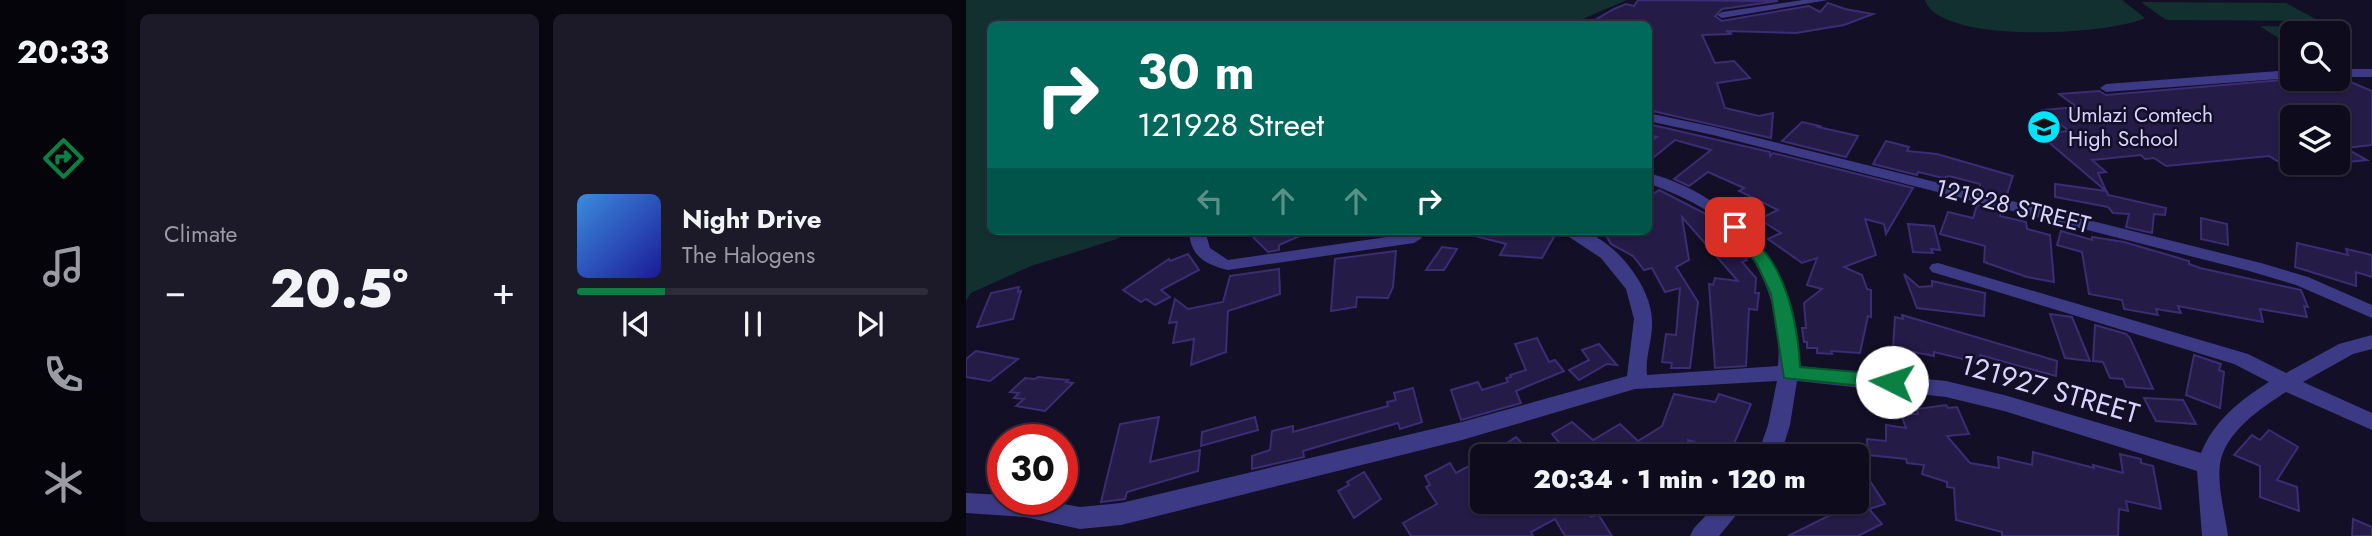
<!DOCTYPE html>
<meta charset="utf-8">
<style>
body{margin:0;font-family:Jost,sans-serif;background:#1c1929;color:#f1f3f6;height:100vh;display:flex;flex-direction:column;font-size:26px;white-space:nowrap}
*{box-sizing:border-box;margin:0}
p{font-size:23px;color:#9b9ba3}
.icon{flex:none;width:38px;height:38px;fill:none;stroke:currentColor;stroke-width:2;stroke-linecap:round;stroke-linejoin:round}
.map{position:relative;flex:1;overflow:hidden}
.panel{display:flex;flex-direction:column;gap:14px;padding:14px;background:#08060f;width:840px}
.panel>*{flex:none}
.hud{position:absolute;left:21px;top:21px;width:665px;height:214px;border-radius:10px;box-shadow:0 2px 5px #0004,0 0 0 2px #2e2b3b;background:#00695c;color:#fff;overflow:hidden}
.tools{position:absolute;left:1314px;top:21px;display:grid;gap:14px}
.tools a{display:grid;place-items:center;width:70px;height:70px;border-radius:10px;background:#0e0b1c;box-shadow:0 2px 5px #0004,0 0 0 2px #2e2b3b;font-size:35px}
.speed{position:absolute;left:21px;top:424px;display:flex;gap:14px;font-size:35px;font-weight:700;text-align:center}
.speed>*{display:grid;place-content:center;width:91px;height:91px;border-radius:50%;background:#0e0b1c;box-shadow:0 2px 5px #0004,0 0 0 2px #2e2b3b;line-height:1}
.speed .limit{border:10px solid #d22;background:#fff;color:#111}
.pin{position:absolute;display:grid;place-items:center;width:60px;height:60px;color:#fff;margin:-30px;border-radius:14px;box-shadow:0 4px 10px #0006}
.me{position:absolute;width:77px;margin:-38px;rotate:274deg;stroke-linejoin:round;filter:drop-shadow(0 0 5px #0008)}
.turn{display:flex;align-items:center;gap:24px;height:147px;padding:0 35px;font-size:32px}
.turn .icon{width:91px;height:91px;stroke-width:2.5}
.turn b{display:block;font-size:49px;line-height:60px}
.lanes{display:flex;align-items:center;height:66px;padding:0 35px;background:#0003;justify-content:center;gap:35px;direction:ltr}
.lanes .off{opacity:.35}
.big{font-size:52px;font-weight:800;line-height:1.1}
.panel .tile{flex:1;display:flex;flex-direction:column;justify-content:center;gap:10px;min-width:0;padding:0 24px;border-radius:10px;background:#1c1929}
.song{display:flex;align-items:center;gap:21px}
.cover{width:84px;height:84px;border-radius:10px;background:linear-gradient(135deg,hsl(210 70% 55%),hsl(240 70% 35%))}
.played{height:7px;border-radius:4px;background:linear-gradient(90deg,#0b8043 25%,#2e2b3b 25%)}
.keys{display:flex;justify-content:space-around;direction:ltr}
.heat{display:flex;justify-content:space-between;align-items:center;font-size:38px;direction:ltr}
.panel .tiles{flex:1;display:grid;gap:14px;grid-template-columns:repeat(2,1fr)}
.trip{position:absolute;left:504px;top:444px;width:399px;height:70px;border-radius:10px;background:#0e0b1c;box-shadow:0 2px 5px #0004,0 0 0 2px #2e2b3b;font-weight:800;line-height:70px;text-align:center}
main{display:flex;flex:1;min-height:0}
.tab-bar{display:flex;flex-direction:column;width:126px;justify-content:space-around;align-items:center;background:#06040b;color:#9b9ba3}
.tab-bar .icon{width:49px;height:49px}
.tab-bar .current{color:#0b8043}
.tab-bar b{font-size:32px;color:#f1f3f6}
.map>svg:first-child{display:block}
.green{fill:#12302f}
.building{fill:#241b47;stroke:#3b2d73;stroke-width:2}
.lines{fill:none;stroke-linecap:round;stroke-linejoin:round}
.minor{fill:#3d3a85;fill-rule:evenodd}
.route{fill:#0b8043;stroke:#07532c;stroke-width:2}
.labels{text-anchor:middle;dominant-baseline:central;stroke-width:5;stroke-linejoin:round;paint-order:stroke}
.far-poi-label{font-size:21px;fill:#d9d4ff;stroke:#130f26;text-anchor:start}
.street-label{font-size:24px;fill:#d9d4ff;stroke:#130f26}
.near-street-label{font-size:28px;fill:#d9d4ff;stroke:#130f26}
</style>
<main>
<nav class="tab-bar">
<b>20:33</b>
<svg class="icon current" aria-label="directions" viewBox="0 0 24 24"><path d="M12 3l9 9-9 9-9-9zM9 14v-3h6M13 9l2 2-2 2"/></svg>
<svg class="icon" aria-label="music" viewBox="0 0 24 24"><path d="M9 18V5l10-2v13"/><circle cx="6" cy="18" r="3"/><circle cx="16" cy="16" r="3"/></svg>
<svg class="icon" aria-label="phone" viewBox="0 0 24 24"><path d="M5 4h4l2 5-3 2q2 4 5 5l2-3 5 2v4C11 20 4 13 5 4z"/></svg>
<svg class="icon" aria-label="climate" viewBox="0 0 24 24"><path d="M12 3v18M4 7l16 10M4 17L20 7"/></svg>
</nav>
<section class="panel">
<div class="tiles">
<div class="tile"><p>Climate</p>
<div class="heat"><a>−</a><b class="big">20.5°</b><a>+</a></div>
</div>
<div class="tile">
<div class="song"><i class="cover"></i><div><b>Night Drive</b><p>The Halogens</p></div></div>
<div class="played"></div>
<div class="keys"><svg class="icon" aria-label="previous" viewBox="0 0 24 24"><path d="M18 5L8 12l10 7zM5 5v14"/></svg><svg class="icon" aria-label="pause" viewBox="0 0 24 24"><path d="M8 5v14M16 5v14"/></svg><svg class="icon" aria-label="next" viewBox="0 0 24 24"><path d="M6 5l10 7-10 7zM19 5v14"/></svg></div>
</div>
</div>
</section>
<div class="map">
<svg width="1406" height="536" viewBox="0 0 1406 536">
<rect width="100%" height="100%" fill="#130f26"/>
<g class="green">
<polygon points="0,0 661,0 605,24 24,24 24,231 166,231 151,239 65,266 5,293 0,301"/>
<path d="M959,0h197l23,18c-35,17 -206,27 -220,-18z"/>
<polygon points="1175,2 1320,3 1353,21 1200,20"/>
<polygon points="1294,26 1349,27 1359,33 1326,33 1324,46"/>
</g>
<g class="building">
<polygon points="672,0 812,1 756,9 749,16 756,21 843,6 854,12 862,3 879,9 907,14 878,25 830,33 760,31 766,34 736,35 749,63 768,61 784,78 751,83 759,108 793,116 807,113 805,138 682,110 682,24 622,24 648,9 660,4 668,6"/>
<polygon points="1328,79 1344,86 1345,79 1360,82 1380,80 1406,91 1406,145 1379,148 1401,160 1372,163 1372,117 1326,117 1326,170 1303,156 1200,166 1188,158 1179,159 1175,155 1126,160 1140,172 1132,173 1142,195 1200,208 1199,215 1188,214 1186,233 1160,227 1163,214 1147,213 1142,207 1089,197 1089,184 1140,191 1073,134 1103,131 1077,110 1111,107 1093,94 1133,91 1140,95"/>
<polygon points="836,122 854,126 852,127 892,136 880,157 816,141"/>
<polygon points="682,124 804,152 804,156 807,153 947,188 920,234 918,224 899,219 910,255 878,267 896,275 901,289 905,290 905,317 902,316 894,353 865,351 866,354 851,353 851,348 841,348 841,342 838,342 836,328 840,328 838,303 856,289 841,285 851,258 836,263 802,239 815,233 793,219 812,210 773,191 778,188 742,172 723,186 708,179 745,150 709,140 682,162 682,143 691,137 682,135"/>
<polygon points="920,141 943,147 941,151 971,154 1047,176 1040,197 1013,190 1014,184 983,176 977,178 952,172 951,175 907,164"/>
<polygon points="693,190 740,214 757,232 761,231 781,260 776,262 790,278 789,293 793,293 791,310 783,309 780,366 749,368 743,284 747,285 749,278 772,281 716,217 723,260 710,267 732,302 724,368 705,368 706,363 696,362 700,334 710,335 714,288 699,292 686,268 678,270 667,256 645,244 641,237 652,231 682,231 682,198"/>
<polygon points="1011,205 1036,211 1034,216 1060,222 1061,229 1084,235 1088,282 1061,277 1018,262 1019,246 974,234 982,212 1007,218"/>
<polygon points="1235,218 1261,224 1262,245 1235,239"/>
<polygon points="942,224 968,226 974,250 965,249 967,253 947,252"/>
<polygon points="296,231 345,231 313,245 313,250 302,252 286,236"/>
<polygon points="509,231 564,231 588,237 576,258 534,255 540,244 509,236"/>
<polygon points="1095,231 1126,240 1126,237 1158,242 1223,261 1223,264 1234,268 1335,290 1342,307 1338,306 1341,317 1294,309 1297,322 1212,306 1215,313 1190,309 1192,315 1158,309 1156,300 1123,294 1116,252 1091,245"/>
<polygon points="1331,243 1382,255 1380,249 1406,255 1406,277 1390,272 1390,286 1329,267"/>
<polygon points="476,247 491,249 478,270 460,270"/>
<polygon points="430,251 427,287 422,298 391,297 390,307 365,311 369,259"/>
<polygon points="222,254 233,270 195,290 204,297 189,305 180,299 175,302 157,290 203,259 204,261"/>
<polygon points="313,269 314,294 262,311 260,352 225,365 228,339 207,343 211,322 203,323 209,299 222,309 257,302 264,276"/>
<polygon points="938,274 953,287 966,286 966,281 1019,293 1018,316 951,308"/>
<polygon points="53,287 52,292 55,291 47,319 11,327 25,293"/>
<polygon points="1084,314 1106,317 1124,361 1099,358"/>
<polygon points="936,315 1091,361 1090,376 1014,355 1014,363 968,352 968,356 927,348 929,317 937,319"/>
<polygon points="1129,325 1160,334 1164,338 1187,389 1160,387 1157,379 1144,378 1137,362 1127,361"/>
<polygon points="571,338 583,362 589,360 598,371 550,391 555,403 495,420 485,390 512,382 516,390 542,382 540,378 545,377 544,375 560,370 549,344"/>
<polygon points="633,344 651,365 641,364 613,380 603,370 623,360 616,350"/>
<polygon points="10,351 52,359 24,381 0,377 0,359"/>
<polygon points="1228,355 1255,364 1253,370 1258,372 1254,408 1220,395"/>
<polygon points="72,377 102,380 100,382 107,383 79,411 50,406 58,399 48,398 53,393 44,392 59,378 69,379"/>
<polygon points="447,388 456,422 434,429 432,423 337,451 338,457 286,469 286,456 304,450 306,431 327,426 327,432 422,406 421,402 430,400 428,393"/>
<polygon points="708,394 749,402 753,394 785,404 767,446 759,443 756,451 722,440 726,453 722,453 723,457 605,457 586,434 606,422 627,440 654,424 672,441 696,426"/>
<polygon points="1178,398 1217,400 1230,424 1190,421"/>
<polygon points="980,405 982,408 991,407 1003,434 981,436 1004,463 1033,468 1032,457 1066,465 1067,452 1128,468 1127,465 1157,473 1154,454 1175,459 1175,463 1187,466 1195,509 1160,501 1162,511 1153,509 1152,536 1036,536 1036,532 990,520 988,488 981,487 981,482 956,474 958,465 941,463 940,459 902,455 901,439 920,441 920,425 940,428 935,414 952,414 951,409"/>
<polygon points="193,417 184,462 234,450 232,471 161,492 159,499 135,502 154,424"/>
<polygon points="289,417 292,430 235,446 236,432"/>
<polygon points="1303,430 1332,447 1311,480 1331,487 1333,511 1294,497 1294,466 1268,455 1286,435 1294,440"/>
<polygon points="550,437 569,457 520,457"/>
<polygon points="516,459 516,502 615,502 625,517 632,514 646,536 599,536 589,519 565,532 567,536 445,536 437,523 471,504 460,487 464,485 459,476 484,463 490,473"/>
<polygon points="891,461 919,504 903,509 916,524 892,536 822,536 899,498 891,485"/>
<polygon points="398,472 415,499 388,518 372,491 383,485 381,482"/>
<polygon points="1387,519 1406,527 1406,536 1386,536"/>
</g>
<g class="lines">
<g class="minor">
<polygon points="837,0 862,0 756,18 751,15 756,12"/>
<rect x="1372" y="69" width="34" height="8"/>
<polygon points="1326,70 1326,78 1140,92 1134,88 1140,84"/>
<polygon points="682,113 748,127 1295,263 1342,277 1406,305 1406,318 1330,285 1283,271 747,135 682,121"/>
<path d="M682,173c88,23 156,100 150,193l148,15 58,14 197,58c13,-32 39,-53 68,-71l-35,-18 -302,-92 -3,-4 3,-4 6,-1 310,91 38,19 53,-29 33,-9v14l-19,5 -50,28 69,31v17l-86,-38c-25,16 -61,40 -66,72 -3,23 5,49 8,72h-26l-5,-65 -193,-60 -58,-14 -149,-16 -7,44 -10,32h-23l11,-32 9,-44 -142,8 -173,51 -341,85 -41,4 -55,-12 -59,-4v-20l37,2v4h33l44,8 41,-4 341,-81 165,-46 7,-57 -8,-30 -25,-31 -41,-27c6,0 15,-1 22,0 33,9 70,56 70,90 1,18 -7,35 -5,54l131,-9c5,-59 -21,-121 -71,-155 -18,-12 -39,-20 -59,-28z"/>
<path d="M223,231h16l5,17 18,12 186,-27 8,5 -8,5 -186,27c-22,-5 -38,-14 -39,-39z"/>
<polygon points="753,502 781,502 753,536 724,536 728,528"/>
</g>
</g>
<path class="route" d="M769,223l5,1c11,12 23,24 32,38 19,31 26,69 28,105l92,8 6,2 3,5 -3,5 -6,2 -108,-11 -13,-84 -14,-30 -29,-37z"/>
<defs>
<g id="school-disc" transform="scale(1.75)"><circle r="9.5" fill="#00e5ff" stroke="#130f26"/><path d="M0-5L7-2L0 1L-7-2ZM-4 1L0 2.5L4 1V4Q0 6-4 4Z" fill="#111"/></g>
</defs>
<g fill-rule="evenodd">
<use href="#school-disc" x="1078" y="127"/>
</g>
<g class="labels">
<g class="far-poi-label">
<text x="1102" y="115">Umlazi Comtech<tspan x="1102" dy="24">High School</tspan></text>
</g>
<g class="street-label">
<text transform="translate(1047 206) rotate(14)">121928 STREET</text>
</g>
<g class="near-street-label">
<text transform="translate(1084 389) rotate(16)">121927 STREET</text>
</g>
</g>
</svg>
<div class="tools">
<a><svg class="icon" aria-label="search" viewBox="0 0 24 24"><circle cx="10" cy="10" r="6"/><path d="M15 15l6 6"/></svg></a>
<a><svg class="icon" aria-label="layers" viewBox="0 0 24 24"><path d="M12 4l9 5-9 5-9-5zM3 14l9 5 9-5"/></svg></a>
</div>
<div class="speed"><div class="limit">30</div></div>
<div class="pin" style="left:769px;top:227px;background:#d93025"><svg class="icon" aria-label="arrive" viewBox="0 0 24 24"><path d="M6 21V4h12l-3 4 3 4H6"/></svg></div>
<svg class="me" style="left:926px;top:382px" viewBox="-20 -20 40 40"><circle r="19" fill="#fff"/><path d="M0-13L10 11 0 6-10 11z" fill="#0b8043"/></svg>
<div class="trip">20:34 · 1 min · 120 m</div>
<div class="hud">
<div class="turn"><svg class="icon" aria-label="right" viewBox="0 0 24 24"><path d="M7 20v-9h11M14 6l5 5-5 5"/></svg><div><b>30 m</b>121928 Street</div></div>
<div class="lanes"><svg class="icon off" aria-label="left" viewBox="0 0 24 24"><path d="M17 20v-9H6M10 6l-5 5 5 5"/></svg><svg class="icon off" aria-label="ahead" viewBox="0 0 24 24"><path d="M12 20V5M6 11l6-6 6 6"/></svg><svg class="icon off" aria-label="ahead" viewBox="0 0 24 24"><path d="M12 20V5M6 11l6-6 6 6"/></svg><svg class="icon" aria-label="right" viewBox="0 0 24 24"><path d="M7 20v-9h11M14 6l5 5-5 5"/></svg></div>
</div>
</div>
</main>
